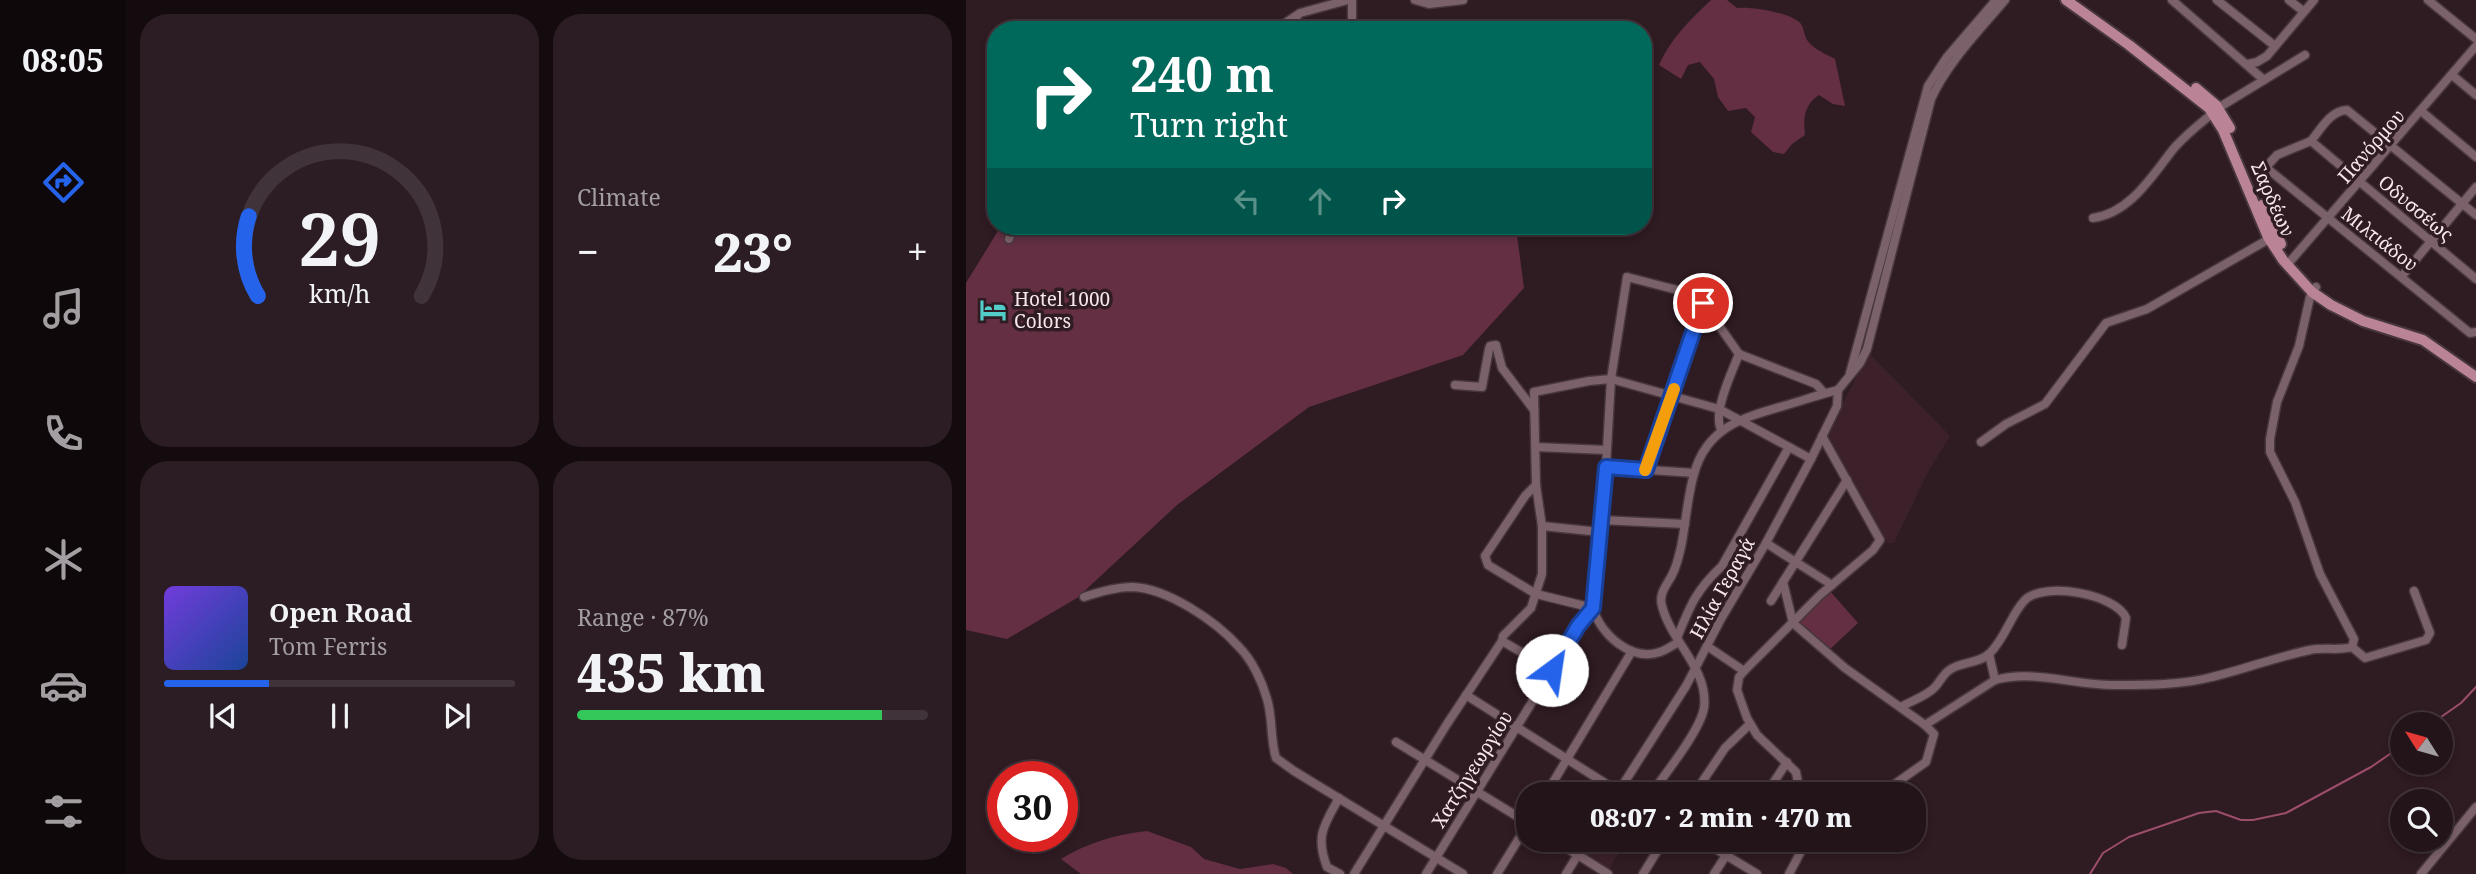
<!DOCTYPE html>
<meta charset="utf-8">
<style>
body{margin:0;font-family:"Noto Serif",serif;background:#2b1d23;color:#f1f3f6;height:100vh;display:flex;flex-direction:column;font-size:26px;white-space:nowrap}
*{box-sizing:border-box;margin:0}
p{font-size:23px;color:#a39ea2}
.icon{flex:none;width:38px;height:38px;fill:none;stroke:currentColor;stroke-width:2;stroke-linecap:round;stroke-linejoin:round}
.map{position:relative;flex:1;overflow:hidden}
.sheet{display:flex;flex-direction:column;gap:14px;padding:14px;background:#130b0e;width:840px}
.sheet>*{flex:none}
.top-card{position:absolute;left:21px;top:21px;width:665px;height:214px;border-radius:28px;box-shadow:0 4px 10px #0003,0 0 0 2px #403339;background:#00695c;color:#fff;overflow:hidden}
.needle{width:46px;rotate:307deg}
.controls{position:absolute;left:1424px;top:712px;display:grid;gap:14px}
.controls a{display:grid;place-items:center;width:63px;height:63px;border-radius:50%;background:#23141a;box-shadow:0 4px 10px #0003,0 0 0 2px #403339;font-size:35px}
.speed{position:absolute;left:21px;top:761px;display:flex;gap:14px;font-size:35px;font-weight:700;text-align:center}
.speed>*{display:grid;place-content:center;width:91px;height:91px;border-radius:50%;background:#23141a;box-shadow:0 4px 10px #0003,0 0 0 2px #403339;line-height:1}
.speed .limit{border:10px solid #d22;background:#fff;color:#111}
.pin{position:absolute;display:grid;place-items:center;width:60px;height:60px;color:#fff;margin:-30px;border:4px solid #fff;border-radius:50%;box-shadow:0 2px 7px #0007}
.me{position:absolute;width:77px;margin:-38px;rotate:31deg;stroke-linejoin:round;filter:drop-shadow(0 0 5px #0008)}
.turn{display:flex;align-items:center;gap:24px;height:147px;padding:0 28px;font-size:32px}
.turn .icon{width:91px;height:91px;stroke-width:2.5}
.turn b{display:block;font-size:49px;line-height:60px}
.lanes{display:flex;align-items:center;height:66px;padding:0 28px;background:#0003;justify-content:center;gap:35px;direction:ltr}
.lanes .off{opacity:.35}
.big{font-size:52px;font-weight:800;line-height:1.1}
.sheet .tile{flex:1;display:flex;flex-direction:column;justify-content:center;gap:10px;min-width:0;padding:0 24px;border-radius:28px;background:#2b1d23}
.sheet .dial{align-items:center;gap:0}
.dial svg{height:182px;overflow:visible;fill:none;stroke:#403339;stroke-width:7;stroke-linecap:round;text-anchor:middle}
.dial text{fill:#f1f3f6;stroke:none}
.song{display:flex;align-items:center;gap:21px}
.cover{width:84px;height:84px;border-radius:10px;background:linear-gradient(135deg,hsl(260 70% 55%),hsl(220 70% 35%))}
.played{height:7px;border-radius:4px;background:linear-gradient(90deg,#2563eb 30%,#403339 30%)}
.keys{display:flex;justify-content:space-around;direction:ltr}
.heat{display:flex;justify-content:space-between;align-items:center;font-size:38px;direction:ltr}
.charge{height:10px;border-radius:5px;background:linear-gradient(90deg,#34c759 87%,#403339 0)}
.sheet .tiles{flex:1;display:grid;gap:14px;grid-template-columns:repeat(2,1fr)}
.trip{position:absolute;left:550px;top:782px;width:410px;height:70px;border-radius:28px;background:#23141a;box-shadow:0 4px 10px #0003,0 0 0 2px #403339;font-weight:800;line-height:70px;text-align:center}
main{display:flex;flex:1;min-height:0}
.tab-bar{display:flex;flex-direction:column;width:126px;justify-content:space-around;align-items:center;background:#0e080a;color:#a39ea2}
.tab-bar .icon{width:49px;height:49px}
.tab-bar .selected{color:#2563eb}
.tab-bar b{font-size:32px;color:#f1f3f6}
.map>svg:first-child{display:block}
.built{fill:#3c212b}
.green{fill:#642f43}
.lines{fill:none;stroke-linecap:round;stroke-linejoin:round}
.stream{stroke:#9c4d6b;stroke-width:2}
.minor-casing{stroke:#47373c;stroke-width:11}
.major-casing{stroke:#47373c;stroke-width:14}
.minor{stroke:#7b6169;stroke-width:8}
.major{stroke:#ba8496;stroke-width:10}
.route-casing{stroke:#184099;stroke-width:18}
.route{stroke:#2563eb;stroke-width:12}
.slow{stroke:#f59e0b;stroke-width:12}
.labels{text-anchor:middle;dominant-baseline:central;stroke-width:7;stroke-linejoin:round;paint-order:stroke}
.street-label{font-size:19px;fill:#f6e7eb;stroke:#2f1b22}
.poi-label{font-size:19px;fill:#f6e7eb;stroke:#2f1b22;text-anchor:start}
</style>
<main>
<nav class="tab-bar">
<b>08:05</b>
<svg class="icon selected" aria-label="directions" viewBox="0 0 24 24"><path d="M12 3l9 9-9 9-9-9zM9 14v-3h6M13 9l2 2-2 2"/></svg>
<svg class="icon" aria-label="music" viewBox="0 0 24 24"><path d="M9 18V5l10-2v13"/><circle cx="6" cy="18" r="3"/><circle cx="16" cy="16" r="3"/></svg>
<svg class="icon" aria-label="phone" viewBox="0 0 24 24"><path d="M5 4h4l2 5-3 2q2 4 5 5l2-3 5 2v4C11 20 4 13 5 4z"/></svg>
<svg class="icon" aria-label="climate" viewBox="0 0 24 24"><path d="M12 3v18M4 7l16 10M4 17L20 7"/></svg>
<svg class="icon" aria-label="car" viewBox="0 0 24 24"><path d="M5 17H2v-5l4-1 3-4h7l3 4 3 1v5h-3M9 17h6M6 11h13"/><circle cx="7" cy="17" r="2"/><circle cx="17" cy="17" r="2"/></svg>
<svg class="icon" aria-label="filters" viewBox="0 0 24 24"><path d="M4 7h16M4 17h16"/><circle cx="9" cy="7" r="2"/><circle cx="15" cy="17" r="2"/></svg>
</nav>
<section class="sheet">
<div class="tiles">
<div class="tile dial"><svg viewBox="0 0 100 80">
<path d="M14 69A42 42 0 1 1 86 69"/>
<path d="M14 69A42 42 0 0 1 10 34" stroke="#2563eb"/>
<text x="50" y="56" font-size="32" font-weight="700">29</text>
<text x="50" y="72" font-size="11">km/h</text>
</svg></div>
<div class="tile"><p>Climate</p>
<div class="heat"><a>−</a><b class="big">23°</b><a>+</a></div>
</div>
<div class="tile">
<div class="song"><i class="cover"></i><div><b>Open Road</b><p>Tom Ferris</p></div></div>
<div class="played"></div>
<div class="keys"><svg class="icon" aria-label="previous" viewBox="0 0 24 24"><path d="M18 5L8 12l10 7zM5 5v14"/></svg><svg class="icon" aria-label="pause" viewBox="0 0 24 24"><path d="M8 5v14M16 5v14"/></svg><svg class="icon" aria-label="next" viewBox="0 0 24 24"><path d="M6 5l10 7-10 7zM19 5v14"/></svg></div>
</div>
<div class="tile"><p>Range · 87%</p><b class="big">435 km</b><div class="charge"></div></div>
</div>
</section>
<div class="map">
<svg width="1510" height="874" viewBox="0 0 1510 874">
<rect width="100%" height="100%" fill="#2f1b22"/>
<g class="built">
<polygon points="903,353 984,436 961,474 928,543 922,543 859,437"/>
<polygon points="624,840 661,840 643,869 616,853"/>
</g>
<g class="green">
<path d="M745,0h16l10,8c13,-2 56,5 64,16 3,4 3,11 6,16 6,9 19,14 28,19l10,47 -12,-2 -14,-9c-15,10 -16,23 -14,40l-13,9 -8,10 -11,-2 -22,-20 4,-15 -9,-9 -18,3 -10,-14 -4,-18 -14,-17 -12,3 -7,14 -22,-14c12,-27 31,-45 52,-65z"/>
<polygon points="35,226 545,226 551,235 558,288 497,355 343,407 211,505 111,598 41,639 0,630 0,283"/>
<polygon points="863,590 892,623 862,651 831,623"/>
<path d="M181,831l44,16 13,12 36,10 33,-5 13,4 7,6h-212l-20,-15c26,-16 55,-25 86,-28z"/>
</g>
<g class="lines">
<g class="stream">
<polyline points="1465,724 1495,703 1510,687"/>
<polyline points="1124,874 1137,853 1163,837 1233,813 1250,811 1275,820 1287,820 1320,813 1405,767 1437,745"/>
</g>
<g class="minor-casing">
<g id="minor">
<polyline points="386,0 386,30"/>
<polyline points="449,0 463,4 497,0"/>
<polyline points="1206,0 1298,80"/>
<polyline points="1251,0 1309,46"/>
<polyline points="1323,0 1337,11"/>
<polyline points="1462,0 1510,39"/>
<polyline points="309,30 334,13 382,0"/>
<polyline points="321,30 332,15"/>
<polyline points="1282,64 1291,62 1301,56 1348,0"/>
<polyline points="1486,75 1510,95"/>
<polyline points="1257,105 1339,55"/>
<polyline points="1455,111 1510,157"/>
<polyline points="1345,141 1311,155 1301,166 1303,170 1504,333 1510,332"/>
<path d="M1345,141c10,-12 19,-30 36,-31l129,105"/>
<polyline points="1345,141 1510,279"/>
<path d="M1127,218c38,-5 60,-44 82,-71 10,-11 22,-21 33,-30"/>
<polyline points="43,239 47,226"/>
<polyline points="1321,265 1510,46"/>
<polyline points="1436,276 1510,187"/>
<polyline points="884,373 962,86 981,57 1030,0"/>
<polyline points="489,385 516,387 523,349 524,346 530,345 536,368 568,410"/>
<path d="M872,390l22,-27 7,-14 64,-250c17,-37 48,-68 74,-99"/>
<path d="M756,431c-11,-16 10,-59 17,-77"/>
<polyline points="1015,442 1040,424 1079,404 1140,323 1181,309 1303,239"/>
<polyline points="570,447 640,450"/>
<polyline points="640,467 728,473"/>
<polyline points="680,470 737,303"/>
<path d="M570,485l-11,11 -40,60 3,9 48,29 57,14c7,26 38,54 67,44 6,-2 13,-7 19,-10"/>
<polyline points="635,520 719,524"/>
<polyline points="576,526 634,532"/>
<polyline points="800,543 866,585"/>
<polyline points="817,582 827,623"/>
<path d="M118,597c15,-5 31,-10 48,-10 35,1 84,34 107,60 13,13 23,34 28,52 6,19 3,40 9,59l18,13 169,103"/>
<polyline points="805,601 881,480"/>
<polyline points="827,623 879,668 959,725 968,734 960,762 926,786 922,794"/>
<path d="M711,638c13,-32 19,-48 45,-72l67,-119"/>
<polyline points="536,641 586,670"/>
<polyline points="741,646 778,671"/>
<polyline points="1386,647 1399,658 1460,640 1464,633 1448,591"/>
<polyline points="1023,654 1029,680"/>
<polyline points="500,695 653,792"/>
<path d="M935,707c10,-6 23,-10 32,-18 7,-6 10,-16 18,-20 11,-7 30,-6 39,-16 16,-16 21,-39 35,-53 19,-19 91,-6 101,18l-4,27"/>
<path d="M959,725l70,-45c39,-11 81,6 121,5 31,0 66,0 96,-8 33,-8 64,-20 98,-27 14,-3 29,1 42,-3l2,-8 -34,-65 -25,-72 -25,-50v-13l7,-37 22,-56 11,-49 6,-10"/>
<polyline points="430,742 562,823"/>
<polyline points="580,794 666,651"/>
<polyline points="651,794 720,686 755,619 800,543 845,459 871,406 872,390"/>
<path d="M685,794c14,-20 49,-63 53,-86 5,-39 -33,-66 -42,-102 -4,-13 6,-22 11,-33 4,-8 6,-18 8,-26 5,-24 6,-49 13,-73 13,-48 51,-57 93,-69 17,-5 34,-11 51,-15"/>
<polyline points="728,794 759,748 784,724"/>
<polyline points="800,794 821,762"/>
<polyline points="834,794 830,772 791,735 781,718 771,690 773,677 778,671 854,595 907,550 914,540 856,436"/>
<path d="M373,798c-15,27 -24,38 -12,69l13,7"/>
<polyline points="588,840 642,874"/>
<polyline points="735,840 791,874"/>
<polyline points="388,874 481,724 536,641 537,636 565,608 576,574 576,526 570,485 568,392 623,381 645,379 753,409 845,459"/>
<polyline points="460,874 613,626 627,608 640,467 645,379 661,277 719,292 737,303 773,354 850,384 858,393"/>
<polyline points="531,874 562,824"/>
<polyline points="600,874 621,840"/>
<polyline points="677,874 698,840"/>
<polyline points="748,874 770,840"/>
<polyline points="823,874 841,840"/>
<polyline points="1455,874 1510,807"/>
</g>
</g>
<g class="major-casing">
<g id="major">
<polyline points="1100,0 1163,45 1243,108 1257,130 1302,237 1317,260 1346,292 1365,305 1397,321 1457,340 1510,377"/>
<polyline points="1230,88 1250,105 1264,128"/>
<polyline points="1296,205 1315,244"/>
</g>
</g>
<use href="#minor" class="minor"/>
<use href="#major" class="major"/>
</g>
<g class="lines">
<g class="route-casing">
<polyline id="route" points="586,670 612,626 627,608 640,467 680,470 737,303"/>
</g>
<use href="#route" class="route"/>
<polyline class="slow" points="679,470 708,389"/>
</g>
<defs>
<g id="hotel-bare" transform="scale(2.1)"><path d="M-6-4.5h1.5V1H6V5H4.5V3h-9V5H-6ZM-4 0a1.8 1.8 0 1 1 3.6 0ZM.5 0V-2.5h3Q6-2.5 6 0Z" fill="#53cdca" stroke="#2f1b22" stroke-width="2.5" paint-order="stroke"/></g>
</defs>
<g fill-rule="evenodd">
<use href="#hotel-bare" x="27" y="310"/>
</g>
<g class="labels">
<g class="street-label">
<text transform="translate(1405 146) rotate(-49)">Πανόρμου</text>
<text transform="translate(1307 199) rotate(66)">Σαρδέων</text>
<text transform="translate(1450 208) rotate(40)">Οδυσσέως</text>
<text transform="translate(1414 239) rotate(38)">Μιλτιάδου</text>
<text transform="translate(756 588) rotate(-61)">Ηλία Γεραγά</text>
<text transform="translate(506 769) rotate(-58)">Χατζηγεωργίου</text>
</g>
<g class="poi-label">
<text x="48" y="299">Hotel 1000<tspan x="48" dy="22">Colors</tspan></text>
</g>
</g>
</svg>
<div class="controls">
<a><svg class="needle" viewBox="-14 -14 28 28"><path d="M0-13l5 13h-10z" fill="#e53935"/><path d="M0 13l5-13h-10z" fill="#a39ea2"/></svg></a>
<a><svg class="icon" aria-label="search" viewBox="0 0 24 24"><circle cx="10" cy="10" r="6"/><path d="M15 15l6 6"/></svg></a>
</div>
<div class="speed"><div class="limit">30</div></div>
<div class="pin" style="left:737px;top:303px;background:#d93025"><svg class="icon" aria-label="arrive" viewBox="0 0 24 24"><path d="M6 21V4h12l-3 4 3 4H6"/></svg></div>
<svg class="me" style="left:586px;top:670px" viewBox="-20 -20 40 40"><circle r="19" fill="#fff"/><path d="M0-13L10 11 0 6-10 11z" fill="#2563eb"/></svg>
<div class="trip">08:07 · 2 min · 470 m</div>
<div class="top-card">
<div class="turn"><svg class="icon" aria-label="right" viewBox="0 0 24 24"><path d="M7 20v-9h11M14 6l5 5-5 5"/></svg><div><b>240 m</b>Turn right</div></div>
<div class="lanes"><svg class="icon off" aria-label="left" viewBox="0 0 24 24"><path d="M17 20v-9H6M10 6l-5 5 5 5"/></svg><svg class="icon off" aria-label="ahead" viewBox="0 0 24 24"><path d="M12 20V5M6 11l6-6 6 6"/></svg><svg class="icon" aria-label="right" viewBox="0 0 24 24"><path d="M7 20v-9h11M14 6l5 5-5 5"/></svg></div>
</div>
</div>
</main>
